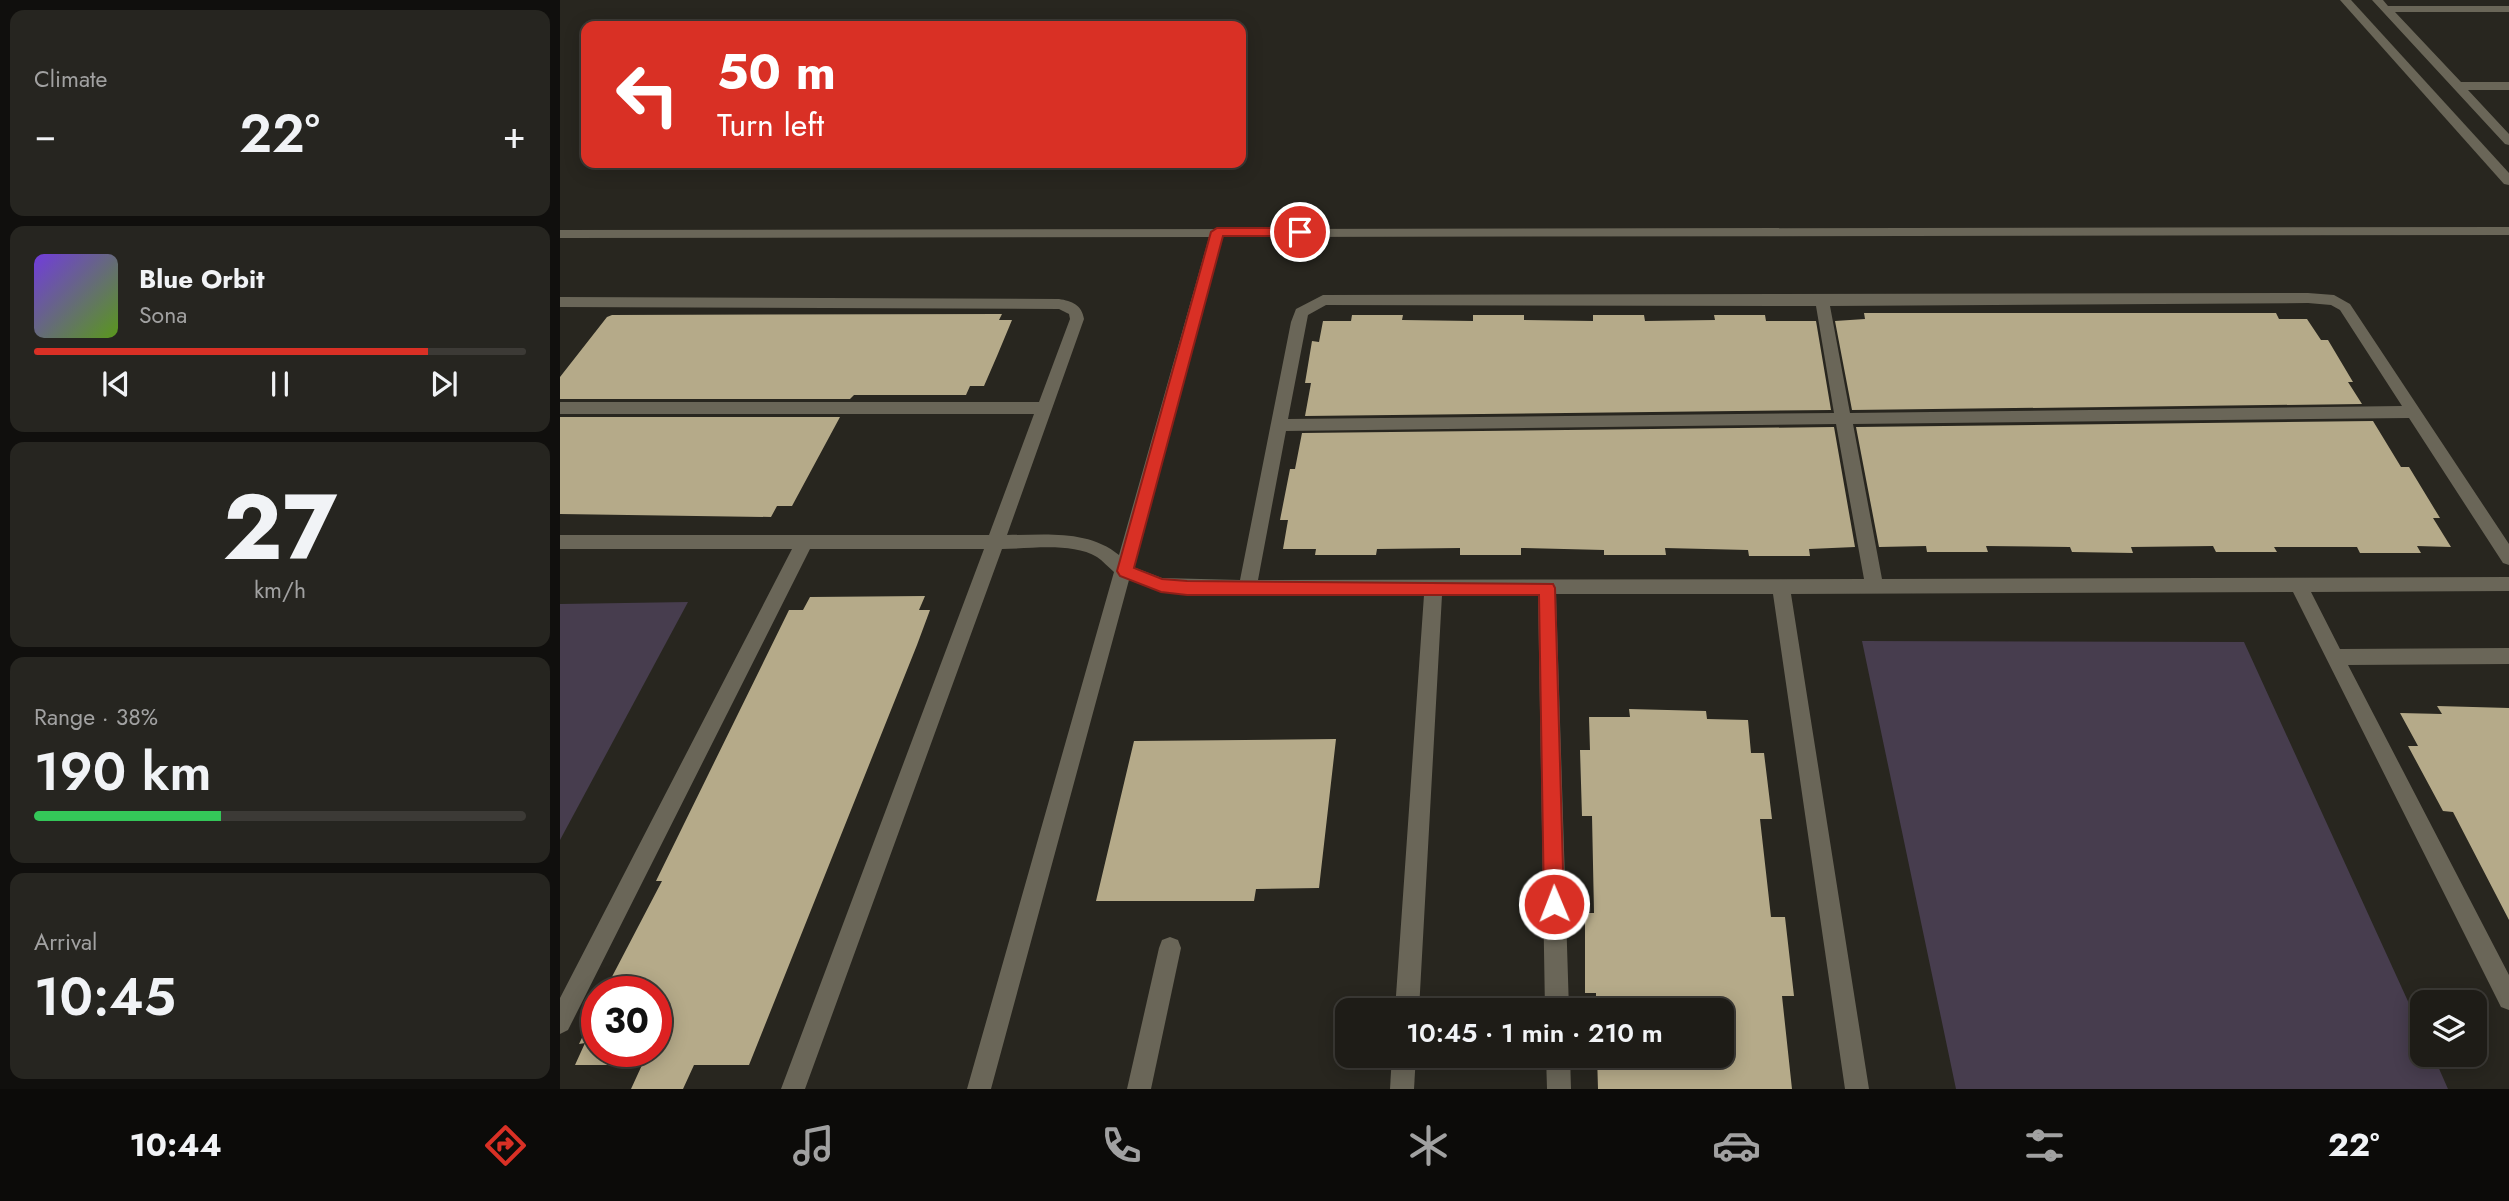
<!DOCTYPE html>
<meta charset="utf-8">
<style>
body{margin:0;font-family:Jost,sans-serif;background:#262520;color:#f1f3f6;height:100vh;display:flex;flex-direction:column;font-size:26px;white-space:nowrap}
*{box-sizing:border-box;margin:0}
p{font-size:23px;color:#a1a1a1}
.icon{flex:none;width:38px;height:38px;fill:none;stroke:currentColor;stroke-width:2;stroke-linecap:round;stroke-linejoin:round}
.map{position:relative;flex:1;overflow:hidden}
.drawer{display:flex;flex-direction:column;gap:10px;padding:10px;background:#100f0d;width:560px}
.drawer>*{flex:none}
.top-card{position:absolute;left:21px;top:21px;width:665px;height:147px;border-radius:14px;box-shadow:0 4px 18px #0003,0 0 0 2px #3c3a36;background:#d93025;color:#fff;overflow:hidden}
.buttons{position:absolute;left:1850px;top:990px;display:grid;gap:14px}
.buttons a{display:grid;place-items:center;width:77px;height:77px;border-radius:14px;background:#1e1c17;box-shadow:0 4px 18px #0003,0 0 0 2px #3c3a36;font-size:35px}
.speed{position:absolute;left:21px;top:976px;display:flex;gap:14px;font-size:35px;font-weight:700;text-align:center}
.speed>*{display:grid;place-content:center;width:91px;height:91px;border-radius:50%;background:#1e1c17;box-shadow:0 4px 18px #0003,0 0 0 2px #3c3a36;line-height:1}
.speed .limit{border:10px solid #d22;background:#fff;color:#111}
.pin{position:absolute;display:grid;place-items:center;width:60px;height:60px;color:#fff;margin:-30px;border:4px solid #fff;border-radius:50%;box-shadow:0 2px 7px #0007}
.me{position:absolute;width:77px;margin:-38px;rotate:359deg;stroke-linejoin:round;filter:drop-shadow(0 0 5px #0008)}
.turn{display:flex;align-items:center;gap:24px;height:147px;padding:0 21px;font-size:32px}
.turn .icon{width:91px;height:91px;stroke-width:2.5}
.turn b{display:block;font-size:49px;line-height:60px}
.big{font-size:52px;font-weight:600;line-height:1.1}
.drawer .widget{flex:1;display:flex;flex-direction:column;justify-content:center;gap:10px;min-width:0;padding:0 24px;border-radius:14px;background:#262520}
.drawer .dial{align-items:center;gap:0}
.dial b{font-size:91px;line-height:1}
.song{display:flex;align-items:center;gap:21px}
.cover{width:84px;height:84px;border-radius:10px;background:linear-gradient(135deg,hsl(260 70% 55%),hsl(90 70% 35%))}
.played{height:7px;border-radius:4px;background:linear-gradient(90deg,#d93025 80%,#3c3a36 80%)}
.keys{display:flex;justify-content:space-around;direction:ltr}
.heat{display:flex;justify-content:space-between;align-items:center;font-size:38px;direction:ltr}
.charge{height:10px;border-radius:5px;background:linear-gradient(90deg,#34c759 38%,#3c3a36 0)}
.trip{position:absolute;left:775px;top:998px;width:399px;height:70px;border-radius:14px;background:#1e1c17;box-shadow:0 4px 18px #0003,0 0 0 2px #3c3a36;font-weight:600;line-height:70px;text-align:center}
.tab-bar{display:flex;height:112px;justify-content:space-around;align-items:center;background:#0c0b09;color:#a1a1a1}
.tab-bar .icon{width:49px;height:49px}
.tab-bar .selected{color:#d93025}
.tab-bar b{font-size:32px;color:#f1f3f6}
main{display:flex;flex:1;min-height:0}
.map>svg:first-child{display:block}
.green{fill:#473d4e}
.building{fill:#b5aa89}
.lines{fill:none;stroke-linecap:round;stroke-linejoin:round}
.minor{fill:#6a6658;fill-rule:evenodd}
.route{fill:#d93025;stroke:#8d1f18;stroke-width:2}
</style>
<main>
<section class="drawer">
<div class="widget"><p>Climate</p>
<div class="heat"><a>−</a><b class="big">22°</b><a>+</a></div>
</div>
<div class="widget">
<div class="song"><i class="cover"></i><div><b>Blue Orbit</b><p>Sona</p></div></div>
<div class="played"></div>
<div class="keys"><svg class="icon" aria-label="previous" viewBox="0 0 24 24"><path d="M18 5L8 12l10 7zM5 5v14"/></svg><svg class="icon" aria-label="pause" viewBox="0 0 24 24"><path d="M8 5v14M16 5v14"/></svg><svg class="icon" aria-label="next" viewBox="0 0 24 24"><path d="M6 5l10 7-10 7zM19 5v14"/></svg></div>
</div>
<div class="widget dial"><b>27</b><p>km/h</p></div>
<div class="widget"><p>Range · 38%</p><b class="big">190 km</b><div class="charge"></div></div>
<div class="widget"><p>Arrival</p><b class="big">10:45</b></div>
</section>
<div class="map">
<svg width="1949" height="1089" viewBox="0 0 1949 1089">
<rect width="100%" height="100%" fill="#28261f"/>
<g class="green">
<polygon points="128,602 0,840 0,604"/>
<polygon points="1302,641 1684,642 1862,1032 1862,1055 1873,1055 1888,1089 1396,1089"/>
</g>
<g class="building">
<polygon points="1304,313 1716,313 1719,319 1747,319 1761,340 1768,340 1793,382 1788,382 1802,404 1292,410 1275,321 1305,319"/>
<polygon points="442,314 439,320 452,320 437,356 424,386 410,386 406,395 294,395 290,399 0,399 0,377 47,317 52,315"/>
<polygon points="792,315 843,315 842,320 913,321 913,315 964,315 964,320 1033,321 1033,315 1084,315 1085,321 1155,320 1154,315 1205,315 1206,321 1256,321 1271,410 745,416 751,383 745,383 752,341 759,342 763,321 791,321"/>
<polygon points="0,417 280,417 232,506 217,506 211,517 0,514"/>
<polygon points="1813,421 1841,467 1849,467 1880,518 1873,518 1891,547 1857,546 1861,553 1800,553 1797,547 1714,547 1717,552 1656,552 1653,546 1571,547 1573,553 1512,552 1510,547 1426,546 1428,552 1367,552 1366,546 1319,547 1296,427"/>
<polygon points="1274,427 1295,547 1249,549 1250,556 1189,556 1188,550 1105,548 1106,555 1044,555 1044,550 961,548 961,555 900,555 900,548 817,549 816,555 755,555 756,549 723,549 728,520 720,520 730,469 735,469 742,433"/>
<polygon points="365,596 359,610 370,610 357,645 189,1065 134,1065 123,1089 71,1089 82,1065 15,1065 25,1043 19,1044 37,1007 37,1052 96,1052 96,992 44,992 102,881 96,881 229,610 243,610 250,597"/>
<polygon points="1877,706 1949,708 1949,920 1893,812 1883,811 1848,746 1858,746 1840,713 1882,714"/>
<polygon points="1069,709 1146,711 1147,719 1188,720 1191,753 1204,753 1212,819 1200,819 1211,917 1225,917 1234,996 1222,996 1232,1089 1038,1089 1037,1055 1162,1055 1162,1010 1036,1010 1036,993 1025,993 1025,913 1034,913 1032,816 1022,816 1020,750 1030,750 1029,717 1070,717"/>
<polygon points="776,739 759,888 696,889 694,901 536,901 574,741"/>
</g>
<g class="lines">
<g class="minor">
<polygon points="1780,0 1791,0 1949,173 1949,185 1944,184"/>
<polygon points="1812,0 1823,0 1828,6 1949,6 1949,12 1835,12 1901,82 1949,82 1949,90 1908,90 1949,134 1949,145 1945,144"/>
<path d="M1949,227v8l-1287,2 -89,330 29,11 78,2 51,-258 5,-13 27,-14 985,-2 26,2 16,9 159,240v21l-6,-2 -94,-145 -556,6 29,155 627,-2v14l-198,1 29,57 169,-1v16l-161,1 161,310v35l-8,-3 -208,-415 -502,2 78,495h-24l-72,-495h-217l13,416h-24l-7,-416 -96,1 -23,415h-24l29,-415h-237l-26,-3 -32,-12 -138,509h-24l147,-517c-6,-5 -11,-11 -17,-15 -26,-15 -67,-8 -95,-8l-197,540h-24l203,-540h-174l-242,481 -8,4v-36l232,-449h-232v-14h429l45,-121h-474v-12h479l31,-83 -1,-5 -10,-5 -499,-2v-10l499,2c13,2 23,6 25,20l-77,216c37,0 81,-6 112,20l90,-318 -649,1v-8zM1748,303l23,2 9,5 62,96 -552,7 -20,-107zM766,305l490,1 18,107 -546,6 20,-104zM1276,424l28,155 -606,1 28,-149z"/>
<polygon points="610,937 618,940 621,948 591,1089 567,1089 599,948 602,940"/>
<polygon points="832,1055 856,1055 854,1089 830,1089"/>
<polygon points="986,1055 1010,1055 1011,1089 987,1089"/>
</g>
</g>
<polygon class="route" points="657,228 740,228 746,232 740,236 663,236 574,568 602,579 627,581 993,584 995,588 1004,904 1001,911 994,914 987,911 984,904 979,595 627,595 601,592 560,576 557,571 651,232"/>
</svg>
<div class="buttons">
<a><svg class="icon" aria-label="layers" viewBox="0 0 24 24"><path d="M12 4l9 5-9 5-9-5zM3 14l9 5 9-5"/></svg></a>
</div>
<div class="speed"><div class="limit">30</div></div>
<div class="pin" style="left:740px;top:232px;background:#d93025"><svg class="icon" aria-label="arrive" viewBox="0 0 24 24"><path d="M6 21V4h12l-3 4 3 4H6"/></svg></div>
<svg class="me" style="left:994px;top:904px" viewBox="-20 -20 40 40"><circle r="17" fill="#d93025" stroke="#fff" stroke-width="3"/><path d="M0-11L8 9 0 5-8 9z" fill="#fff"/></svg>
<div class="trip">10:45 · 1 min · 210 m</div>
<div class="top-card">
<div class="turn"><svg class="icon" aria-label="left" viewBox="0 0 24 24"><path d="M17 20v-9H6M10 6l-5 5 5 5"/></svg><div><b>50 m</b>Turn left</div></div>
</div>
</div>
</main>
<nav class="tab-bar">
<b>10:44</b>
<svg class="icon selected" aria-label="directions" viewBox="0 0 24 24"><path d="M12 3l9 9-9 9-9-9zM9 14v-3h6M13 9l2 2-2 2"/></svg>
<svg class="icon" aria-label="music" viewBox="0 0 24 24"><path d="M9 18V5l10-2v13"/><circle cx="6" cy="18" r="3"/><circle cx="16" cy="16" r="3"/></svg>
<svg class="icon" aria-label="phone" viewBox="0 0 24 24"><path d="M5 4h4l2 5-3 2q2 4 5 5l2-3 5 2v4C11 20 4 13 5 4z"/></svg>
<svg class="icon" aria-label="climate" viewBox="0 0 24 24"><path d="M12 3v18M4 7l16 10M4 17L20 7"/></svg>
<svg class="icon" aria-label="car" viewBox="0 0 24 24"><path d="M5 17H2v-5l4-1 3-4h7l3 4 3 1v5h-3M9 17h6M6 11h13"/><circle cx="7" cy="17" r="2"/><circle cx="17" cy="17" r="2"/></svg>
<svg class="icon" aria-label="filters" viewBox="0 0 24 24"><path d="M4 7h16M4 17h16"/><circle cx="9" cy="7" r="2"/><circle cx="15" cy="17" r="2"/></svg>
<b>22°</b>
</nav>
